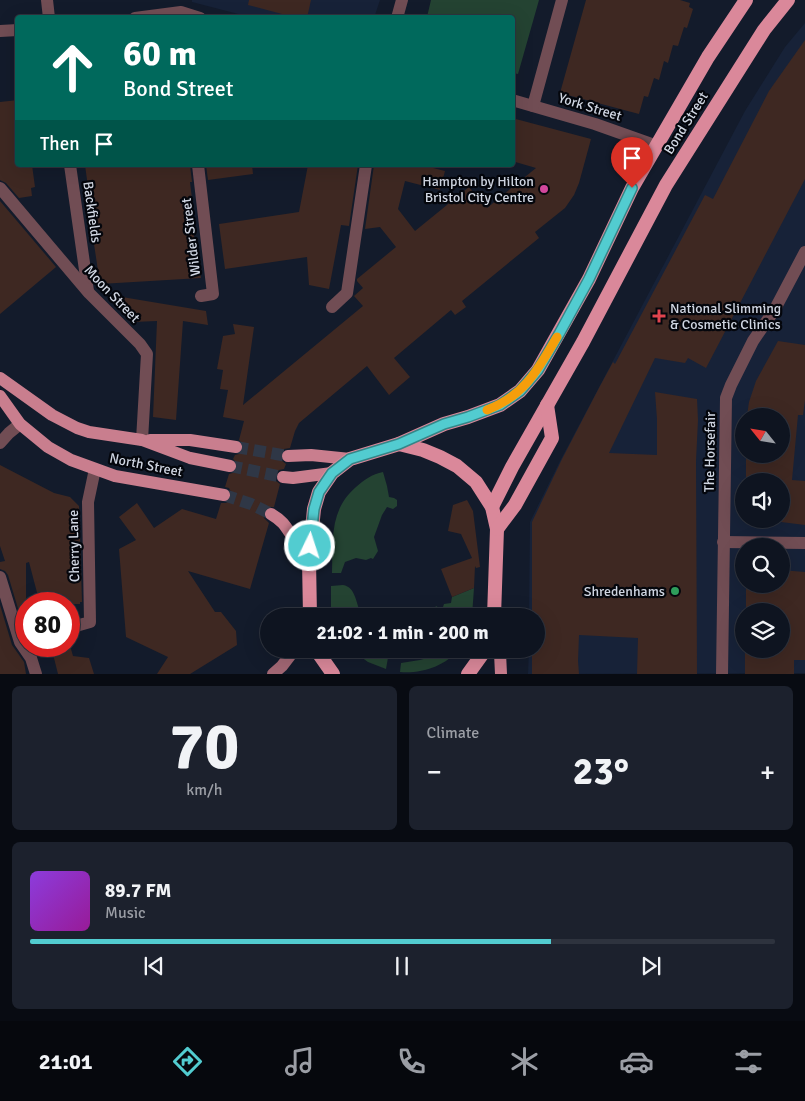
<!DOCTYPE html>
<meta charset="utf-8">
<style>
body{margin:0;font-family:Signika,sans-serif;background:#1c212d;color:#f1f3f6;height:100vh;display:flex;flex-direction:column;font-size:19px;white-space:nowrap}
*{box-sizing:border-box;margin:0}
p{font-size:16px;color:#9b9ea5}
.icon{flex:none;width:28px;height:28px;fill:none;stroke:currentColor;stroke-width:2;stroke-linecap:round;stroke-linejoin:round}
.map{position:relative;height:674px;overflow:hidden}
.drawer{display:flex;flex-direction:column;gap:12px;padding:12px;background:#080b12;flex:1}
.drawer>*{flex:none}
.top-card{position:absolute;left:15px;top:15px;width:500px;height:152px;border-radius:5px;box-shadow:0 5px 20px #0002,0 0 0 1px #2e333e;background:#00695c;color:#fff;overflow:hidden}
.needle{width:32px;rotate:300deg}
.tools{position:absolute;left:735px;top:408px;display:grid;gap:10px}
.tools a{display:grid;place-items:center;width:55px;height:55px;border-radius:50%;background:#0e1420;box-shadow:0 5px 20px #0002,0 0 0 1px #2e333e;font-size:25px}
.speed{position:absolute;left:15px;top:592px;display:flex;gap:10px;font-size:25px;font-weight:700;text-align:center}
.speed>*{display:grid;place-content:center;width:65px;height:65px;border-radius:50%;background:#0e1420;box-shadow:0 5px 20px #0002,0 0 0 1px #2e333e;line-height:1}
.speed .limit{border:8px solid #d22;background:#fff;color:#111}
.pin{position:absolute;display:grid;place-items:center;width:42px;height:42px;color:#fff;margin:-51px -21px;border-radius:50% 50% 50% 0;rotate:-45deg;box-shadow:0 0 5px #0007}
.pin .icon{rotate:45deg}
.me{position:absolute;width:55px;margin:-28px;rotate:4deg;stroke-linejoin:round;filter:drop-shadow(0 0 4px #0008)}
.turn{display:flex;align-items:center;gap:18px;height:105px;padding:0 25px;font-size:22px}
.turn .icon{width:65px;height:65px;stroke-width:2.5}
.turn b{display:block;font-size:35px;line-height:42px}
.then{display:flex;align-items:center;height:48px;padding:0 25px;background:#0003;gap:10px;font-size:19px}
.big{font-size:38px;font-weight:700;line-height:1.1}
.drawer .tile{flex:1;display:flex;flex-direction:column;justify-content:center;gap:8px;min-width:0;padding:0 18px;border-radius:8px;background:#1c212d}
.drawer .dial{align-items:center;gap:0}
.dial b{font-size:65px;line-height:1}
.song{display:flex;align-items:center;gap:15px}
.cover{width:60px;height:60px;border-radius:8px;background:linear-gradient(135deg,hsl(270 70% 55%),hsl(300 70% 35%))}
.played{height:5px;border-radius:2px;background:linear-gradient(90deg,#52ccd0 70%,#2e333e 70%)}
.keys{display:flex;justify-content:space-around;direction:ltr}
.heat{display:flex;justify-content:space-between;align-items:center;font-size:28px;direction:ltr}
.drawer .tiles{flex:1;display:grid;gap:12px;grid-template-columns:1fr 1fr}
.tile:last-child{grid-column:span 2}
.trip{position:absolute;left:260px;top:608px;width:285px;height:50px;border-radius:25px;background:#0e1420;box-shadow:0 5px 20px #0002,0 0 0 1px #2e333e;font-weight:700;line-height:50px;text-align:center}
.tab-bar{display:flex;height:80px;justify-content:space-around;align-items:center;background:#06080d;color:#9b9ea5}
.tab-bar .icon{width:35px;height:35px}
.tab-bar .selected{color:#52ccd0}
.tab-bar b{font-size:22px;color:#f1f3f6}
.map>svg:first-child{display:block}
.built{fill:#172238;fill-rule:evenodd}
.green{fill:#244332}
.building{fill:#3e2822}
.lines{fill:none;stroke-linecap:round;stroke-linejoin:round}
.primary-tunnel{stroke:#2f3746;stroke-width:12;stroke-dasharray:12 6;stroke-linecap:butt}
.pedestrian{stroke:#714d54;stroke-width:12}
.minor{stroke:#714d54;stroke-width:12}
.secondary{stroke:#a36875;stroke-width:12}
.primary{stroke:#c97e8e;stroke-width:12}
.trunk{stroke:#da889a;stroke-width:14}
.route-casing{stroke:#358587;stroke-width:12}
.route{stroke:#52ccd0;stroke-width:9}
.slow{stroke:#f59e0b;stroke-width:9}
.hotel-dot{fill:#d1479c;stroke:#04060c;stroke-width:2}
.health-dot{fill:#e0444e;stroke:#04060c;stroke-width:2}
.leisure-dot{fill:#2e9e5b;stroke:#04060c;stroke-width:2}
.labels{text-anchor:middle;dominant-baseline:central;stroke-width:4.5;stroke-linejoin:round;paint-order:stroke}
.street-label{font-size:14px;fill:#d0d6e2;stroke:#04060c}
.poi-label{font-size:14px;fill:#d0d6e2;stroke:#04060c;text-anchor:end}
</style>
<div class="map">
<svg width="805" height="674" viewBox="0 0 805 674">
<rect width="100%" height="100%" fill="#131b2b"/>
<g class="built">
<polygon points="192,0 380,0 374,18 250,17 192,2"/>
<path d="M805,23v650l-277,1 1,-25h7v-33h-7l1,-94 29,-59 186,-352 40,-64zM744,416h37v38h-37zM744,481h37v38h-37zM744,546h37v38h-37zM744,611h37v38h-37z"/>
</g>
<g class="green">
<polygon points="431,0 539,0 518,74 513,73 512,18 427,17"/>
<path d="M383,472l4,14 2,11 5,1 3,2v6l-4,3 -6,-2 -5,8 -8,22 4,14 -5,8 -2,-1 -5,2 -10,-2 -11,4 -4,11h-9c1,-32 -3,-63 24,-86 8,-7 16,-13 27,-15z"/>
<path d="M343,585c13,2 13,19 18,29l3,2h-32l-1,-7v-23z"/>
<polygon points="474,588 472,616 432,616 431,615 436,606 442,610 444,604 451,603 452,597"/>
<polygon points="350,649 383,649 383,650 389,652 386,669 368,662"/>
<path d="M436,649h23c-13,17 -38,25 -59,23l1,-9 19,-3 14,-4z"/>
</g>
<g class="building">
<polygon points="249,0 311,0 307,18 297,18 248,5"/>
<polygon points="586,0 680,0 690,3 689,7 693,9 687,28 684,27 678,46 673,45 668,63 664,61 659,80 654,78 648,97 644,96 639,114 560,93"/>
<polygon points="805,40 805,179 706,368 688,358 685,363 655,358 609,453 657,455 657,419 655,392 697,399 698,420 696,461 697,674 637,674 638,638 579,635 578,661 579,674 532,674 532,649 536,649 536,616 532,616 532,522 562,459 600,386 613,362 615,364 705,195 713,199 769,91"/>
<polygon points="18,100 18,165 32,165 35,187 31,188 32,196 19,198 6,183 0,180 0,102"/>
<polygon points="512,118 591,139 579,183 574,195 565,208 535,232 539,238 462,301 466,307 455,315 451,310 394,358 410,377 389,395 367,366 299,423 295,431 290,448 284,449 281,453 281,460 286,464 284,469 279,470 275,476 276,481 280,484 274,507 267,507 263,513 264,518 269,523 250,589 188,571 215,612 221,612 236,631 237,645 190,674 157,674 168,657 126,637 119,549 136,540 119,517 137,503 154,528 182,509 216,519 221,503 226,503 230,500 232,496 231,492 229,488 225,487 229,474 236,472 238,468 237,463 233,459 235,455 239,454 244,449 243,444 239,440 244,421 223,417 228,390 220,389 223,370 217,369 223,336 235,334 233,324 254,327 243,405 363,306 354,296 363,288 357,281 357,279 396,247 380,227 365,229 374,165 421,165 445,171 440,190 405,181 398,209 415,231 469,187 487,208 536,168 512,161"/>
<polygon points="85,165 190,165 192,182 190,182 192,199 188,199 201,278 100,284 91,224 93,224"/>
<polygon points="206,165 252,165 253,174 208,180"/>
<polygon points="308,165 358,165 349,226 341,225 329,289 309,285 307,257 225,269 219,224 299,212"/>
<polygon points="0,201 56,267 0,314"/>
<polygon points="110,295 206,311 208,325 183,321 176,420 153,417 157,321 133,322"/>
<polygon points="778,341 805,345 805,400 803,415 798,415 792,480 805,481 805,525 781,522 781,481 746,481 746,454 781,454 781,416 747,416 749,402 756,381"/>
<polygon points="0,465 54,493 70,497 79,506 82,602 80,602 80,604 40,604 29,562 26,563 26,635 8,575 5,571 0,569 0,562 5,561 0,546"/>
<polygon points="467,500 473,511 480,567 476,568 475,566 474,588 452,597 441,569 472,558 461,534 448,531 453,505"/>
<polygon points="781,570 805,572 805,660 794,660 794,674 745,674 745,649 781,649 781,611 746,611 746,584 781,584"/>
<polygon points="0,605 12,645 24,662 26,674 0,674"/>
<polygon points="51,646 59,646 71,649 73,656 89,658 94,674 58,674"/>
</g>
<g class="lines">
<g class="primary-tunnel">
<polyline points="236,447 276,454 288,456"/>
<polyline points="230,466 283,477"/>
<polyline points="224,495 251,504 271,514"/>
</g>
<polyline class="pedestrian" points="723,542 805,543"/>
<g class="minor">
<polyline points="47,0 49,18"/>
<polyline points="135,18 181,12 200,18"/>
<polyline points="397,18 402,0"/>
<polyline points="0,31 18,30"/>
<polyline points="512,100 595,124 657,146"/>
<polyline points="533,106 562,0"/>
<polyline points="70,165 88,291"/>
<polyline points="198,165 213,294 201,296"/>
<polyline points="0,188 89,293 140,344 147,354 142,440"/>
<polyline points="332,307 347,293 366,165"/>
<polyline points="0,443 9,433 20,424"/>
<polyline points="0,577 20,642 31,658 36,674"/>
<polyline points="69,628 90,622 88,502 95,469"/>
<polyline points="722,674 726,398 731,385 753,341 775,309 805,252"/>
</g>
<polyline class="secondary" points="273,674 282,666 295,649"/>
<g class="primary">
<polyline points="0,378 52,415 77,428 89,432 142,440 190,458 230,466"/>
<polyline points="0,396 20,424 48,447 71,460 115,476 224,495"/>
<polyline points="150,440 190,440 236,447"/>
<polyline points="288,456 311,455 350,459"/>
<polyline points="283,477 293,478 332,473"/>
<path d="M271,514c15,9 15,14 24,27 5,6 10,13 14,19"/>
<polyline points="498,649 500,653 501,674"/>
</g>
<g class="trunk">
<polyline points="399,444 423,450 440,457 457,466 476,482 492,507 497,529 494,616"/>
<polyline points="492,507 512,467 583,342 666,185 764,30 788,0"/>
<polyline points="497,529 515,505 552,438 547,405"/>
<polyline points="310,616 309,560 314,509 319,492 332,473 350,459 399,444 444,424 468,417 500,405 520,391 538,370 589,279 632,188 708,57 746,0"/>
<polyline points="317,649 319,654 333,674"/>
<polyline points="468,674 486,649"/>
</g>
</g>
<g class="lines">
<g class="route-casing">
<polyline id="route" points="310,546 314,509 319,492 332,473 350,459 399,444 444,424 468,417 500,405 520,391 538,370 559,334 589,279 632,188"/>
</g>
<use href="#route" class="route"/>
<path class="slow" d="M487,410c37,-14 51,-40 70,-73"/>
</g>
<circle class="hotel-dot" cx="544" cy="189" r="5"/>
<path class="health-dot" d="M656.5 308.5h5v5h5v5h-5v5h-5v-5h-5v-5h5z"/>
<circle class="leisure-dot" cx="675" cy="591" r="5"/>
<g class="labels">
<g class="street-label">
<text transform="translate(590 107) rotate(17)">York Street</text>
<text transform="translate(686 123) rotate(-58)">Bond Street</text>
<text transform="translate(92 212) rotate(82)">Backfields</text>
<text transform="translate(191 237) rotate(-97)">Wilder Street</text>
<text transform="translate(112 294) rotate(46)">Moon Street</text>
<text transform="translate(710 452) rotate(-89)">The Horsefair</text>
<text transform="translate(146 465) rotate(11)">North Street</text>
<text transform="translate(74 546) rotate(-91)">Cherry Lane</text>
</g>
<g class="poi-label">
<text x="534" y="181">Hampton by Hilton<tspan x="534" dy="16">Bristol City Centre</tspan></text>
<text x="670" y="308" text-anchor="start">National Slimming<tspan x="670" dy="16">&amp; Cosmetic Clinics</tspan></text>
<text x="665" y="591">Shredenhams</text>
</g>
</g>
</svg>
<div class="tools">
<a><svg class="needle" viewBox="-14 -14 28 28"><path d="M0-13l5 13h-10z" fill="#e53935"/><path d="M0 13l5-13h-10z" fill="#9b9ea5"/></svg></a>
<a><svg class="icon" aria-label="sound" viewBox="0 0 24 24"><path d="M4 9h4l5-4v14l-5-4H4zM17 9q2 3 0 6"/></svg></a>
<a><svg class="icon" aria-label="search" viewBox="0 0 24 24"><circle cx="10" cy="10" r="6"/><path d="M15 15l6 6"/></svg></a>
<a><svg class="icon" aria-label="layers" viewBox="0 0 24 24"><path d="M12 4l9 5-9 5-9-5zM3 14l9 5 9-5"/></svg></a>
</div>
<div class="speed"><div class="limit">80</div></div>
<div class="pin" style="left:632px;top:188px;background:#d93025"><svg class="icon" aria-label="arrive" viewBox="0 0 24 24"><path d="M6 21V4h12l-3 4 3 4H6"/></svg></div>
<svg class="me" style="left:310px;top:546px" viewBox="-20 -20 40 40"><circle r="17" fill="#52ccd0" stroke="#fff" stroke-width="3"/><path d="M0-11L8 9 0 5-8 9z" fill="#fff"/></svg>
<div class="trip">21:02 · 1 min · 200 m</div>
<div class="top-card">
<div class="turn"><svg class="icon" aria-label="ahead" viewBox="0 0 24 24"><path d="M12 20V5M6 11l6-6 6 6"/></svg><div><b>60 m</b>Bond Street</div></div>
<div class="then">Then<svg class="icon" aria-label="arrive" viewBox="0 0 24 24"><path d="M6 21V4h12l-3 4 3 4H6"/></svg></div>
</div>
</div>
<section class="drawer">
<div class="tiles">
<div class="tile dial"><b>70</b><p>km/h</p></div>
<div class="tile"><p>Climate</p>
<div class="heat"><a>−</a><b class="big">23°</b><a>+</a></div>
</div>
<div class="tile">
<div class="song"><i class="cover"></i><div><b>89.7 FM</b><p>Music</p></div></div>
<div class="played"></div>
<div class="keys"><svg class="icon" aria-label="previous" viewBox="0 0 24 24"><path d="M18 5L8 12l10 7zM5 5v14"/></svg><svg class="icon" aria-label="pause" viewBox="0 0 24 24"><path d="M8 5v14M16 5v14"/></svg><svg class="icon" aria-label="next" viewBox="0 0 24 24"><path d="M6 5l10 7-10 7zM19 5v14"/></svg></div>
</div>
</div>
</section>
<nav class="tab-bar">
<b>21:01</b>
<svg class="icon selected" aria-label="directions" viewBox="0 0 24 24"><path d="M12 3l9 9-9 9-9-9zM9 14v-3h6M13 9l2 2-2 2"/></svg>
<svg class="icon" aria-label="music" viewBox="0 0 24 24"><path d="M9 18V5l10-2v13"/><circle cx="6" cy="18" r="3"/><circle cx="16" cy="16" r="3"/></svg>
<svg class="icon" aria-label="phone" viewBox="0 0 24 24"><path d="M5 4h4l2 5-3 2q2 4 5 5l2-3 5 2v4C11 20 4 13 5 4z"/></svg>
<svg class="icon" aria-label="climate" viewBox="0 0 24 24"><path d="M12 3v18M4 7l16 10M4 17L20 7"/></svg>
<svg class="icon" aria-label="car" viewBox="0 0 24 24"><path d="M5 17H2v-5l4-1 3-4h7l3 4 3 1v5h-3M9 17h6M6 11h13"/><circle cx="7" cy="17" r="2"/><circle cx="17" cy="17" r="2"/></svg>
<svg class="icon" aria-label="filters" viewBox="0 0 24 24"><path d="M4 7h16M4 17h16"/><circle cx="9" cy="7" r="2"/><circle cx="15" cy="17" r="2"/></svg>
</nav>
